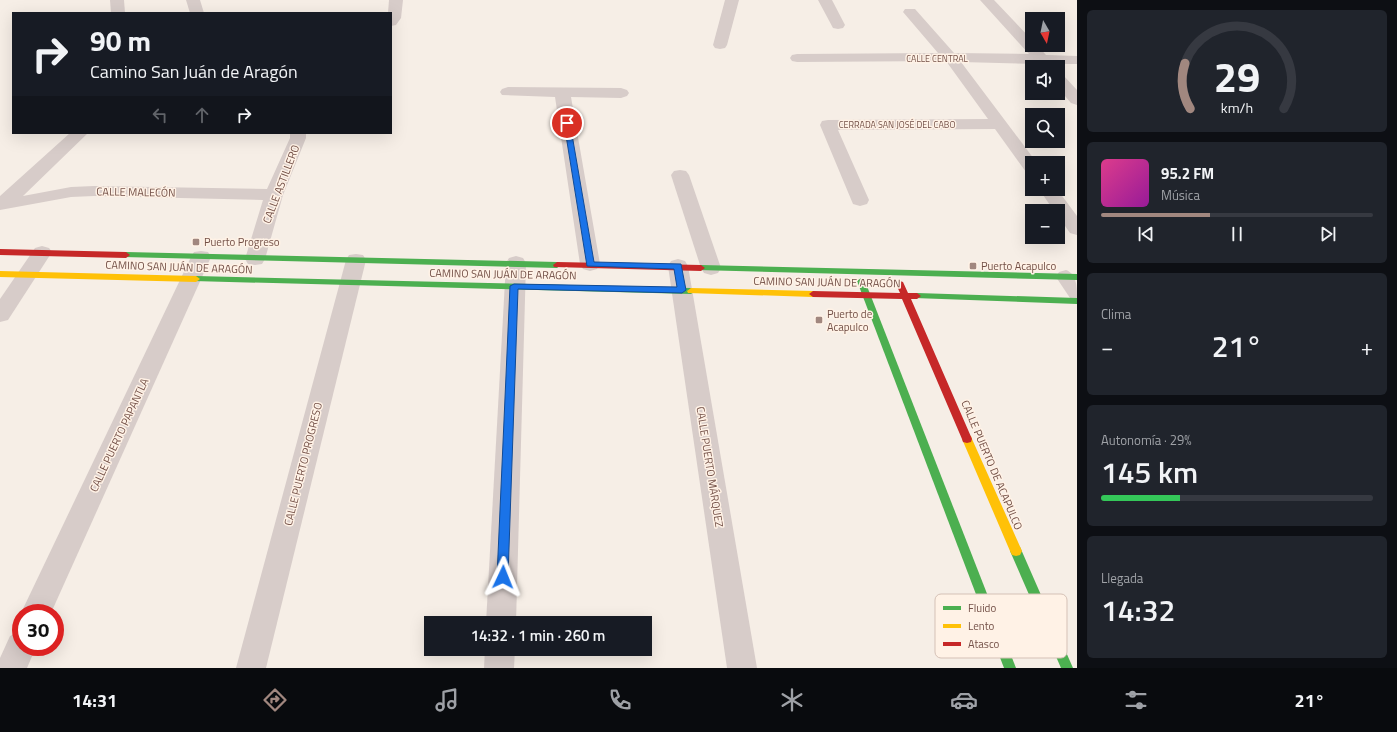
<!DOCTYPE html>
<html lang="es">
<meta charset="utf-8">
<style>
body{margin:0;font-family:"Titillium Web",sans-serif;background:#20242c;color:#f1f3f6;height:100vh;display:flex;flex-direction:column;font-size:15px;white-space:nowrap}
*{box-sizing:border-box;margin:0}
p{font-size:13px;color:#9ea1a6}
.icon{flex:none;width:22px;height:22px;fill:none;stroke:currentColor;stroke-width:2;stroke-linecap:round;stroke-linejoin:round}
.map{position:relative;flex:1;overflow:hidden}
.side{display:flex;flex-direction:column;gap:10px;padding:10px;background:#0d0f14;width:320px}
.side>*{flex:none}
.top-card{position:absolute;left:12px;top:12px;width:380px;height:122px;border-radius:0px;box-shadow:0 4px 16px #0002;background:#171b24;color:#f1f3f6;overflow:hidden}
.needle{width:26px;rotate:171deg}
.controls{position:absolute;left:1025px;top:12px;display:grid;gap:8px}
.controls a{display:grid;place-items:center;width:40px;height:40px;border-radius:0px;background:#171b24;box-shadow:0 4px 16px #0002;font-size:20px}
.speed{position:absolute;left:12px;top:604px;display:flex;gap:8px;font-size:20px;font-weight:700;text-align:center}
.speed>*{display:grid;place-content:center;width:52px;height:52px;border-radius:50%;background:#171b24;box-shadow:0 4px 16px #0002;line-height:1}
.speed .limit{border:6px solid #d22;background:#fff;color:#111}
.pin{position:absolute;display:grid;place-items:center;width:34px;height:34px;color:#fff;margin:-17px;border:2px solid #fff;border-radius:50%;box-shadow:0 1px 4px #0007}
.me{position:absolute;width:44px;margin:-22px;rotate:2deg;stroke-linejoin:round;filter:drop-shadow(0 0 3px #0008)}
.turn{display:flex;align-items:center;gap:14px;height:84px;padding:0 12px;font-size:18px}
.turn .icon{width:52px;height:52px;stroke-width:2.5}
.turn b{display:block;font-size:28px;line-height:34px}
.lanes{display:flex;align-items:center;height:38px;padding:0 12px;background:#0003;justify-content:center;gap:20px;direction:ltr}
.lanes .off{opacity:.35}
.big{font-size:30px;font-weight:600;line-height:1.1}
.side .widget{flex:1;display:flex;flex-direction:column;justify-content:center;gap:6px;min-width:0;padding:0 14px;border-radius:6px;background:#20242c}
.side .dial{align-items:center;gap:0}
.dial svg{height:104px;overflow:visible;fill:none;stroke:#363941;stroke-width:7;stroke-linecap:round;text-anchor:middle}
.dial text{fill:#f1f3f6;stroke:none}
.song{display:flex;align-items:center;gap:12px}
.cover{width:48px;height:48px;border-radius:6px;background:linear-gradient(135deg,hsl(330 70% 55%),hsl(300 70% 35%))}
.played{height:4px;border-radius:2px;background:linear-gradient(90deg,#a1877f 40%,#363941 40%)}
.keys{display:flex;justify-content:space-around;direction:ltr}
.heat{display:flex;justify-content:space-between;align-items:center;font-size:22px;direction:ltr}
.charge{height:6px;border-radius:3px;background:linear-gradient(90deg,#34c759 29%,#363941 0)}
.trip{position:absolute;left:424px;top:616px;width:228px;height:40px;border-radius:0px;background:#171b24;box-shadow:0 4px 16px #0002;font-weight:600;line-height:40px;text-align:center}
.dock{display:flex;height:64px;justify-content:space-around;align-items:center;background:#090b0e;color:#9ea1a6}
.dock .icon{width:28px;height:28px}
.dock .active{color:#a1877f}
.dock b{font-size:18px;color:#f1f3f6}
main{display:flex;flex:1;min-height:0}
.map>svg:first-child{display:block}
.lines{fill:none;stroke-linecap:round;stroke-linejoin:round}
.street{fill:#d7ccc9;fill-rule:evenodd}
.fast{fill:#4caf50;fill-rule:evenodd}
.slow{fill:#ffc107;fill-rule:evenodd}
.jam{fill:#c62828;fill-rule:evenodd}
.route{fill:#1a73e8;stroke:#114b97}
.poi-dot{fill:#a1877f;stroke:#fff2e6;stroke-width:1.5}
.labels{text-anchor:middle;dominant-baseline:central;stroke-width:3;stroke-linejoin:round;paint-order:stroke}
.far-street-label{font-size:9px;fill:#735047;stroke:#fff2e6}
.street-label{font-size:11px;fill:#735047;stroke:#fff2e6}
.poi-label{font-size:11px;fill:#735047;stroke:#fff2e6;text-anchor:start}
.key{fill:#fff2e6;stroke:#d5c1b6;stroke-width:1}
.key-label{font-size:11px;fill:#735047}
</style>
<main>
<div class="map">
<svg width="1077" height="668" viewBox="0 0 1077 668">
<rect width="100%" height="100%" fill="#f6eee6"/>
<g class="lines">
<g class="street">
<polygon points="110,0 124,0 125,13 111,13"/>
<polygon points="186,0 200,0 204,13 190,13"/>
<polygon points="389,0 403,0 401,18 396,25 391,26 391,13 388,13"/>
<polygon points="725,0 739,0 727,45 725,48 720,49 715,48 713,45"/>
<polygon points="818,0 832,0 845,25 843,28 838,29 833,28"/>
<polygon points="980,0 994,0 1032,40 1032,45 1037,45 1046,55 1077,56 1077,64 1054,64 1053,67 1041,67 1037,64 961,62 1037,163 1032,163 1032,173 1026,172 995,129 838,130 869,200 867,204 860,206 853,204 820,125 822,121 828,120 988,119 946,61 797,62 792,61 790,58 792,55 797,54 938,53 903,12 905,9 915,9 954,53 1029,54"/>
<polygon points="1058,73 1063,75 1077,90 1077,105 1071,103 1058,88"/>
<polygon points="508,87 621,88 627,90 629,93 627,96 621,98 571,97 600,264 597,269 590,271 583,269 580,264 555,97 502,95 500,92 502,89"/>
<polygon points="70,133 88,133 23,196 71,187 94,186 267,189 290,138 290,133 306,133 306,138 283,195 265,259 262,264 255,265 248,264 245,259 263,200 94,196 71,197 0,210 0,196"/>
<polygon points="680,170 686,171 689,175 721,268 718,273 711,275 704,273 701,268 671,175 674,171"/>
<polygon points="1039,189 1057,189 1077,216 1077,235 1070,233 1058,216 1058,211 1054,211"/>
<polygon points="42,246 49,248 52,252 8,320 0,322 0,299 35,248"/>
<polygon points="201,251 208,252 211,257 51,613 21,613 191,257 194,252"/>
<polygon points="356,254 363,255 366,260 266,668 236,668 346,260 349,255"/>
<polygon points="516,256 523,258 526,263 516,623 486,623 506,263 509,258"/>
<polygon points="678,259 685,261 688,266 757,668 727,668 668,266 671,261"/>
<path d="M1066,270c11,4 11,17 11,30l-7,-2 -14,-21 3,-5z"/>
<polygon points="21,631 21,647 36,647 27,668 0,668 0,658 10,636"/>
<polygon points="485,649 515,649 514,668 484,668"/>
</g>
<g class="fast">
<polygon points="126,252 557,262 561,265 557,268 123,257 122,255 123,253"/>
<polygon points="701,265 1077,274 1077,280 698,270 697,268 698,266"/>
<polygon points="196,276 691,288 695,291 691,294 193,281 192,279"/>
<polygon points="861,278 865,281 1016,668 1004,668 857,281"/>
<polygon points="917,293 1077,298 1077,304 914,298 913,296"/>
<polygon points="1016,546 1020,547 1073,668 1061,668 1010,551 1012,547"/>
</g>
<g class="slow">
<polygon points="0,271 196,276 200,279 196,282 0,277"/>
<polygon points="691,288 813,291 817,294 813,297 688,293 687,291"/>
<polygon points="967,435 971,436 972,439 1022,551 1020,555 1016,556 1012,555 1010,551 962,439 963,436"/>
</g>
<g class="jam">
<polygon points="0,249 126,252 130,255 126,258 0,255"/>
<polygon points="557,262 701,265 705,268 701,271 554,267 553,265"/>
<polygon points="900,281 903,282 908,293 917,293 921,296 917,299 911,299 972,439 971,442 967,443 963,442 962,439 902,299 813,297 809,294 813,291 900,293 896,284"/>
</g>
</g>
<polygon class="route" points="567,121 570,123 594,262 681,264 686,290 682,293 518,289 508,577 507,581 503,582 498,581 497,577 510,286 514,284 677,287 674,269 587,266 564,123"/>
<g class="poi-dot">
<rect x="192" y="238" width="8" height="8" rx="2"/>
<rect x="969" y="262" width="8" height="8" rx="2"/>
<rect x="815" y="316" width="8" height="8" rx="2"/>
</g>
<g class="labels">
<g class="far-street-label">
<text x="937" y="58">CALLE CENTRAL</text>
<text x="897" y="124">CERRADA SAN JOSÉ DEL CABO</text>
</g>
<g class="street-label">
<text transform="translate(281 184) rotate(-69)">CALLE ASTILLERO</text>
<text transform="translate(136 192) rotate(1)">CALLE MALECÓN</text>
<text transform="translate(179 267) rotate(2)">CAMINO SAN JUÁN DE ARAGÓN</text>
<text transform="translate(503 274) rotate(1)">CAMINO SAN JUÁN DE ARAGÓN</text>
<text transform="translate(827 282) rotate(1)">CAMINO SAN JUÁN DE ARAGÓN</text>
<text transform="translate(119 435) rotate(-65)">CALLE PUERTO PAPANTLA</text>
<text transform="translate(303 464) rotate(-76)">CALLE PUERTO PROGRESO</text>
<text transform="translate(992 465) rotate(67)">CALLE PUERTO DE ACAPULCO</text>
<text transform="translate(710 467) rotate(81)">CALLE PUERTO MÁRQUEZ</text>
</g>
<g class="poi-label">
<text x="204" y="242">Puerto Progreso</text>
<text x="981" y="266">Puerto Acapulco</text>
<text x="827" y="314">Puerto de<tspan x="827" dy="13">Acapulco</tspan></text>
</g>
</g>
<rect x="935" y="594" width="132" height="64" rx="6" class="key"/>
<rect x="943" y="606" width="18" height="4" fill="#4caf50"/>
<rect x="943" y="624" width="18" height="4" fill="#ffc107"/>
<rect x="943" y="642" width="18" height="4" fill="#c62828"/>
<g class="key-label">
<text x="968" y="612">Fluido</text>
<text x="968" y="630">Lento</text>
<text x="968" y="648">Atasco</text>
</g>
</svg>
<div class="controls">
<a><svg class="needle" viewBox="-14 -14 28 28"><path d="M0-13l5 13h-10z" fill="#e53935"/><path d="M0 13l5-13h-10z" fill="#9ea1a6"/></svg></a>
<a><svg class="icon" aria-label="sound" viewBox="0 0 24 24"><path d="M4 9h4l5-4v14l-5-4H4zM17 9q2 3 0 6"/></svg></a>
<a><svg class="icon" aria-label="search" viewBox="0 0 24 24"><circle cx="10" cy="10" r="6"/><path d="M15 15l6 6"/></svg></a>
<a>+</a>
<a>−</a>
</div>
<div class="speed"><div class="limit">30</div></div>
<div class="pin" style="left:567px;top:123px;background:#d93025"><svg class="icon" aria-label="arrive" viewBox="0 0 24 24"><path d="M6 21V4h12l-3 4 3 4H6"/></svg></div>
<svg class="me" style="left:503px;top:577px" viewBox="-20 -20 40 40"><path d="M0-17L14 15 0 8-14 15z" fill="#1a73e8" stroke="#fff" stroke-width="4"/></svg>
<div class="trip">14:32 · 1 min · 260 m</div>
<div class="top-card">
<div class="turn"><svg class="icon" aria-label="right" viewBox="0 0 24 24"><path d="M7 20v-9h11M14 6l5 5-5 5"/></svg><div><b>90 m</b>Camino San Juán de Aragón</div></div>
<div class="lanes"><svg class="icon off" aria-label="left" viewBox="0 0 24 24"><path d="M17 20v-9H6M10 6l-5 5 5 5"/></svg><svg class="icon off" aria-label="ahead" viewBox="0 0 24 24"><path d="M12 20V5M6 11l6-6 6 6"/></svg><svg class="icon" aria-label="right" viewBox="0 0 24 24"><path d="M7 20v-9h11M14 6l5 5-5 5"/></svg></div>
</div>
</div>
<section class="side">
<div class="widget dial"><svg viewBox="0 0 100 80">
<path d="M14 69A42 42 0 1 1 86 69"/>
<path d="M14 69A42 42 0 0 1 10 34" stroke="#a1877f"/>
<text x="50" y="56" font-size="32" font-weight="700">29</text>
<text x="50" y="72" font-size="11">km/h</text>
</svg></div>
<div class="widget">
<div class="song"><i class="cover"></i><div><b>95.2 FM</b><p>Música</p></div></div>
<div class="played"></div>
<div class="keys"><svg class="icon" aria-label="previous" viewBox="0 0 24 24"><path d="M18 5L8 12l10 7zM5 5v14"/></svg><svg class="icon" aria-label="pause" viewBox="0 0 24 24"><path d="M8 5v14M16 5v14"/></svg><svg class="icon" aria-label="next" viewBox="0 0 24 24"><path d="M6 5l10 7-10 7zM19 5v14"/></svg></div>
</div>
<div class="widget"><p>Clima</p>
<div class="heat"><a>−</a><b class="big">21°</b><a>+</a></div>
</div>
<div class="widget"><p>Autonomía · 29%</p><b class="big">145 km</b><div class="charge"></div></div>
<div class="widget"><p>Llegada</p><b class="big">14:32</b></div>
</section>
</main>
<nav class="dock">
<b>14:31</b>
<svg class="icon active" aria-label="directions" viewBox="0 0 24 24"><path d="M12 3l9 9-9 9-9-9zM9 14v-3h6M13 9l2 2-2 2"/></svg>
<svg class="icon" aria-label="music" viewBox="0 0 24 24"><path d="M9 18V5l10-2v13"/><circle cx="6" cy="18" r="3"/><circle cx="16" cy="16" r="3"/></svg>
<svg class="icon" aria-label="phone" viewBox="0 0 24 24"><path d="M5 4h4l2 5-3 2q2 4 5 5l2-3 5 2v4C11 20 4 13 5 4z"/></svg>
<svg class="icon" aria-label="climate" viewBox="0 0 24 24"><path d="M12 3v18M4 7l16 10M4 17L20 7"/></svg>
<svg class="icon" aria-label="car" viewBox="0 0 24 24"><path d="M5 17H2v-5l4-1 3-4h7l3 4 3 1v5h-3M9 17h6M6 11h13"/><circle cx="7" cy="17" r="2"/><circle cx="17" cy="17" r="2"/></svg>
<svg class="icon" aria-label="filters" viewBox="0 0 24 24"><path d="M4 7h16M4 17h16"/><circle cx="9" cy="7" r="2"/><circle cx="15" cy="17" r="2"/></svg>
<b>21°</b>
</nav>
